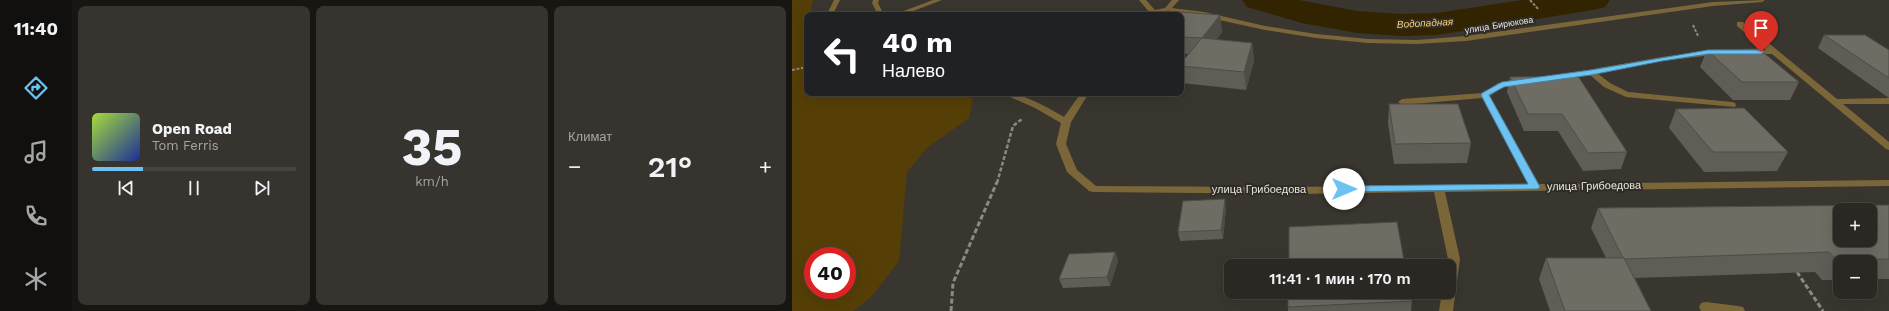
<!DOCTYPE html>
<html lang="ru">
<meta charset="utf-8">
<style>
body{margin:0;font-family:"Work Sans",sans-serif;background:#373430;color:#f1f3f6;height:100vh;display:flex;flex-direction:column;font-size:15px;white-space:nowrap}
*{box-sizing:border-box;margin:0}
p{font-size:13px;color:#a6a6a6}
.icon{flex:none;width:22px;height:22px;fill:none;stroke:currentColor;stroke-width:2;stroke-linecap:round;stroke-linejoin:round}
.map{position:relative;flex:1;overflow:hidden}
.side{display:flex;flex-direction:column;gap:6px;padding:6px;background:#181613;width:720px}
.side>*{flex:none}
.guide{position:absolute;left:12px;top:12px;width:380px;height:84px;border-radius:8px;box-shadow:0 4px 16px #0002,0 0 0 1px #474441;background:#202124;color:#fff;overflow:hidden}
.tools{position:absolute;left:1041px;top:203px;display:grid;gap:8px}
.tools a{display:grid;place-items:center;width:44px;height:44px;border-radius:8px;background:#2b2823;box-shadow:0 4px 16px #0002,0 0 0 1px #474441;font-size:20px}
.speed{position:absolute;left:12px;top:247px;display:flex;gap:8px;font-size:20px;font-weight:700;text-align:center}
.speed>*{display:grid;place-content:center;width:52px;height:52px;border-radius:50%;background:#2b2823;box-shadow:0 4px 16px #0002,0 0 0 1px #474441;line-height:1}
.speed .limit{border:6px solid #d22;background:#fff;color:#111}
.pin{position:absolute;display:grid;place-items:center;width:34px;height:34px;color:#fff;margin:-41px -17px;border-radius:50% 50% 50% 0;rotate:-45deg;box-shadow:0 0 4px #0007}
.pin .icon{rotate:45deg}
.me{position:absolute;width:44px;margin:-22px;rotate:90deg;stroke-linejoin:round;filter:drop-shadow(0 0 3px #0008)}
.turn{display:flex;align-items:center;gap:14px;height:84px;padding:0 12px;font-size:18px}
.turn .icon{width:52px;height:52px;stroke-width:2.5}
.turn b{display:block;font-size:28px;line-height:34px}
.big{font-size:30px;font-weight:600;line-height:1.1}
.side .tile{flex:1;display:flex;flex-direction:column;justify-content:center;gap:6px;min-width:0;padding:0 14px;border-radius:8px;background:#373430}
.side .dial{align-items:center;gap:0}
.dial b{font-size:52px;line-height:1}
.song{display:flex;align-items:center;gap:12px}
.cover{width:48px;height:48px;border-radius:6px;background:linear-gradient(135deg,hsl(80 70% 55%),hsl(230 70% 35%))}
.played{height:4px;border-radius:2px;background:linear-gradient(90deg,#6cc3f2 25%,#474441 25%)}
.keys{display:flex;justify-content:space-around;direction:ltr}
.heat{display:flex;justify-content:space-between;align-items:center;font-size:22px;direction:ltr}
.side .tiles{flex:1;display:grid;gap:6px;grid-template-columns:repeat(3,1fr)}
.trip{position:absolute;left:432px;top:259px;width:232px;height:40px;border-radius:8px;background:#2b2823;box-shadow:0 4px 16px #0002,0 0 0 1px #474441;font-weight:600;line-height:40px;text-align:center}
main{display:flex;flex:1;min-height:0}
.tab-bar{display:flex;flex-direction:column;width:72px;justify-content:space-around;align-items:center;background:#11100e;color:#a6a6a6}
.tab-bar .icon{width:28px;height:28px}
.tab-bar .active{color:#6cc3f2}
.tab-bar b{font-size:18px;color:#f1f3f6}
.map>svg:first-child{display:block}
.green{fill:#563f07;fill-rule:evenodd}
.lines{fill:none;stroke-linecap:round;stroke-linejoin:round}
.river{fill:#322301;fill-rule:evenodd}
.path-far2{stroke:#8c8983;stroke-width:2;stroke-dasharray:3 1.5;stroke-linecap:butt}
.path-far1{stroke:#8c8983;stroke-width:2.5;stroke-dasharray:4 2;stroke-linecap:butt}
.path{stroke:#8c8983;stroke-width:3;stroke-dasharray:5 2.5;stroke-linecap:butt}
.minor{fill:#7b6639;fill-rule:evenodd}
.wall{fill:#5f5d56}
.shaded-wall{fill:#4e4c46}
.building{fill:#6f6c64;stroke:#4e4c46;fill-rule:evenodd}
.route{fill:#6cc3f2;stroke:#467f9d}
.labels{text-anchor:middle;dominant-baseline:central;stroke-width:4;stroke-linejoin:round;paint-order:stroke}
.far-street-label{font-size:9px;fill:#e6e4df;stroke:#2f2c25}
.far-water-label{font-size:10px;font-style:italic;fill:#f9ce73;stroke:#2f2c25}
.street-label{font-size:11px;fill:#e6e4df;stroke:#2f2c25}
</style>
<main>
<nav class="tab-bar">
<b>11:40</b>
<svg class="icon active" aria-label="directions" viewBox="0 0 24 24"><path d="M12 3l9 9-9 9-9-9zM9 14v-3h6M13 9l2 2-2 2"/></svg>
<svg class="icon" aria-label="music" viewBox="0 0 24 24"><path d="M9 18V5l10-2v13"/><circle cx="6" cy="18" r="3"/><circle cx="16" cy="16" r="3"/></svg>
<svg class="icon" aria-label="phone" viewBox="0 0 24 24"><path d="M5 4h4l2 5-3 2q2 4 5 5l2-3 5 2v4C11 20 4 13 5 4z"/></svg>
<svg class="icon" aria-label="climate" viewBox="0 0 24 24"><path d="M12 3v18M4 7l16 10M4 17L20 7"/></svg>
</nav>
<section class="side">
<div class="tiles">
<div class="tile">
<div class="song"><i class="cover"></i><div><b>Open Road</b><p>Tom Ferris</p></div></div>
<div class="played"></div>
<div class="keys"><svg class="icon" aria-label="previous" viewBox="0 0 24 24"><path d="M18 5L8 12l10 7zM5 5v14"/></svg><svg class="icon" aria-label="pause" viewBox="0 0 24 24"><path d="M8 5v14M16 5v14"/></svg><svg class="icon" aria-label="next" viewBox="0 0 24 24"><path d="M6 5l10 7-10 7zM19 5v14"/></svg></div>
</div>
<div class="tile dial"><b>35</b><p>km/h</p></div>
<div class="tile"><p>Климат</p>
<div class="heat"><a>−</a><b class="big">21°</b><a>+</a></div>
</div>
</div>
</section>
<div class="map">
<svg width="1097" height="311" viewBox="0 0 1097 311">
<rect width="100%" height="100%" fill="#39362f"/>
<path class="green" d="M0,0h21l-3,15h-3l-2,23 2,1v54h151l15,6 -4,19 -42,30 -20,24 -8,89 -28,36 -18,14h-61zM21,256h34v34h-34z"/>
<g class="lines">
<polygon class="river" points="450,0 507,0 565,11 609,14 645,13 730,0 818,0 813,7 801,10 645,35 609,36 565,33 510,23 455,7"/>
<g class="path-far2">
<polyline points="738,0 747,10"/>
<polyline points="901,25 906,36"/>
<polyline points="0,70 15,67"/>
</g>
<polyline class="path-far1" points="205,183 221,126 230,119"/>
<g class="path">
<polyline points="1005,272 1031,311"/>
<polyline points="159,311 161,283 205,182"/>
</g>
<g class="minor">
<polygon points="42,0 48,0 42,12 43,15 37,15 36,12"/>
<polygon points="81,0 87,0 86,3 92,15 86,15 80,3"/>
<polygon points="141,0 150,0 111,15 101,15"/>
<polygon points="347,0 354,0 363,10 373,8 380,0 387,0 380,8 412,12 473,26 524,34 576,39 625,40 674,36 921,2 973,0 970,2 921,6 674,41 625,44 576,43 524,38 473,30 395,13 379,12 351,15 357,12"/>
<polygon points="218,11 220,12 222,15 216,15 215,13"/>
<polygon points="945,22 951,22 1045,99 1097,98 1097,104 1051,104 1097,142 1097,150 1094,149 980,54 955,54 954,52 958,50 974,50 945,26"/>
<polygon points="926,50 930,52 929,54 870,61 805,73 818,83 836,92 940,102 943,103 944,105 943,107 834,97 812,87 797,74 761,80 757,78 761,76 870,57"/>
<path d="M729,80l3,1v4l-21,2 -13,9 49,88 350,-4v6l-444,6 15,67 -7,52h-14l3,-19h7v-26h-2l1,-7 -14,-67 -142,2 -199,-2 -4,-1 -22,-19 -11,-28 5,-21 -26,-15 -34,-15c23,0 44,13 63,24l17,-24h8l-18,29 -5,22 11,26 19,16 196,1 236,-3 -46,-86 -80,7 -4,-3 4,-3 81,-6 15,-10z"/>
<polygon points="914,302 946,306 951,307 953,311 909,311 907,307 909,303"/>
</g>
</g>
<g class="wall">
<polygon points="389,15 428,15 430,32 424,40 460,43 462,61 454,90 390,83 389,76 389,63 396,54 389,53"/>
<polygon points="1032,35 1097,50 1097,98 1026,48"/>
<polygon points="915,50 1007,82 998,100 941,100 908,67"/>
<polygon points="718,77 835,152 829,169 791,171 766,131 732,131 715,92"/>
<polygon points="597,104 679,143 675,163 602,164 596,123"/>
<polygon points="884,109 996,152 985,171 912,172 877,128"/>
<polygon points="1097,205 1097,279 1078,279 1078,262 1048,262 1048,280 1030,280 1023,272 843,278 859,311 758,311 747,279 754,258 814,258 799,228 806,208"/>
<polygon points="434,207 431,239 388,241 386,232"/>
<polygon points="323,252 326,261 318,286 271,288 267,279"/>
<polygon points="620,301 619,311 496,311 496,307"/>
</g>
<g class="shaded-wall">
<polygon points="428,15 430,32 412,55 410,38"/>
<polygon points="460,43 462,61 454,90 452,72"/>
<polygon points="433,199 434,207 431,239 429,230"/>
<polygon points="323,252 326,261 318,286 315,277"/>
</g>
<g class="building">
<polygon points="374,11 428,15 410,38 389,37 389,15 371,15"/>
<polygon points="1032,35 1073,35 1097,50 1097,78"/>
<polygon points="410,38 460,43 452,72 389,66 389,63"/>
<polygon points="967,49 1007,82 950,82 915,50"/>
<polygon points="786,76 835,152 796,153 770,114 736,114 718,77"/>
<polygon points="597,104 666,104 679,143 603,144"/>
<polygon points="952,108 996,152 921,152 884,109"/>
<polygon points="433,199 429,230 386,232 391,201"/>
<path d="M1097,205v54l-53,1 -7,-8 -204,7 -1,-1h-1l-25,-50zM1048,210h30v30h-30z"/>
<polygon points="605,222 613,266 497,266 497,227"/>
<polygon points="323,252 315,277 267,279 277,254"/>
<polygon points="754,258 832,258 859,311 773,311"/>
<polygon points="496,292 618,292 620,301 496,307"/>
</g>
<polygon class="route" points="916,50 969,50 972,52 969,54 916,54 870,61 799,75 712,87 697,95 748,187 746,189 552,192 547,189 552,186 736,184 689,95 690,93 710,82 799,70"/>
<g class="labels">
<g class="far-street-label">
<text transform="translate(707 25) rotate(-9)">улица Бирюкова</text>
</g>
<g class="far-water-label">
<text transform="translate(633 23) rotate(-3)">Водопадная</text>
</g>
<g class="street-label">
<text transform="translate(802 186) rotate(-1)">улица Грибоедова</text>
<text x="467" y="189">улица Грибоедова</text>
</g>
</g>
</svg>
<div class="tools">
<a>+</a>
<a>−</a>
</div>
<div class="speed"><div class="limit">40</div></div>
<div class="pin" style="left:969px;top:52px;background:#d93025"><svg class="icon" aria-label="arrive" viewBox="0 0 24 24"><path d="M6 21V4h12l-3 4 3 4H6"/></svg></div>
<svg class="me" style="left:552px;top:189px" viewBox="-20 -20 40 40"><circle r="19" fill="#fff"/><path d="M0-13L10 11 0 6-10 11z" fill="#6cc3f2"/></svg>
<div class="trip">11:41 · 1 мин · 170 m</div>
<div class="guide">
<div class="turn"><svg class="icon" aria-label="left" viewBox="0 0 24 24"><path d="M17 20v-9H6M10 6l-5 5 5 5"/></svg><div><b>40 m</b>Налево</div></div>
</div>
</div>
</main>
